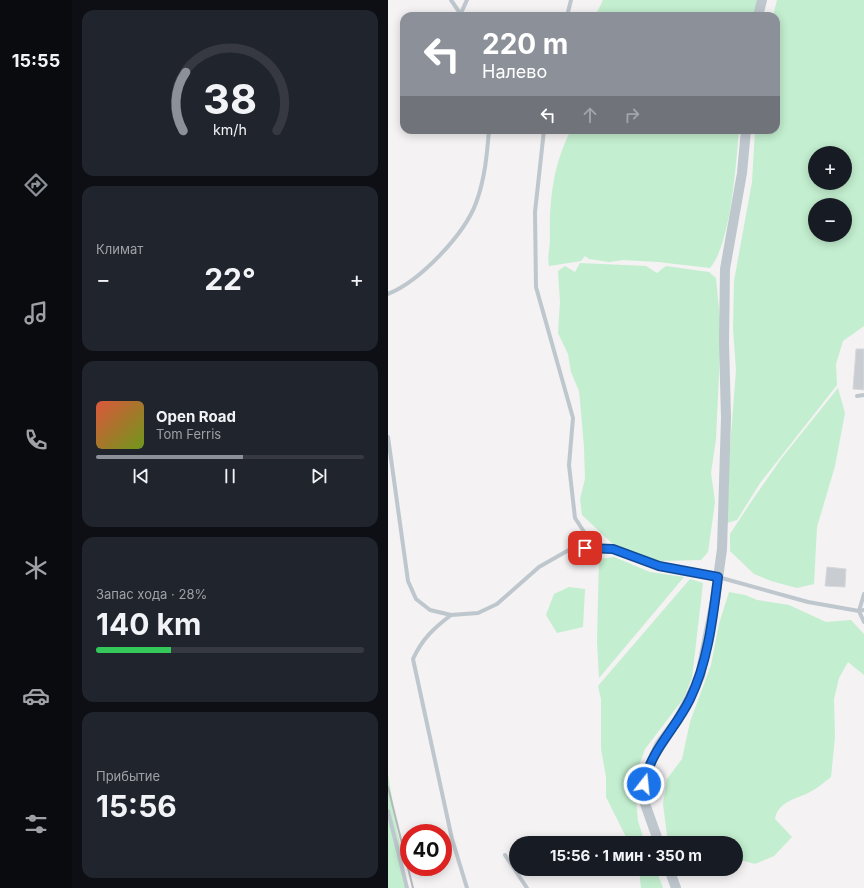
<!DOCTYPE html>
<html lang="ru">
<meta charset="utf-8">
<style>
body{margin:0;font-family:Inter,sans-serif;background:#20242c;color:#f1f3f6;height:100vh;display:flex;flex-direction:column;font-size:15px;white-space:nowrap}
*{box-sizing:border-box;margin:0}
p{font-size:13px;color:#9ea1a6}
.icon{flex:none;width:22px;height:22px;fill:none;stroke:currentColor;stroke-width:2;stroke-linecap:round;stroke-linejoin:round}
.map{position:relative;flex:1;overflow:hidden}
.sheet{display:flex;flex-direction:column;gap:10px;padding:10px;background:#0d0f14;width:316px}
.sheet>*{flex:none}
.guide{position:absolute;left:12px;top:12px;width:380px;height:122px;border-radius:12px;box-shadow:0 2px 10px #0003;background:#8c9099;color:#fff;overflow:hidden}
.fabs{position:absolute;left:420px;top:146px;display:grid;gap:8px}
.fabs a{display:grid;place-items:center;width:44px;height:44px;border-radius:50%;background:#171b24;box-shadow:0 2px 10px #0003;font-size:20px}
.speed{position:absolute;left:12px;top:824px;display:flex;gap:8px;font-size:20px;font-weight:700;text-align:center}
.speed>*{display:grid;place-content:center;width:52px;height:52px;border-radius:50%;background:#171b24;box-shadow:0 2px 10px #0003;line-height:1}
.speed .limit{border:6px solid #d22;background:#fff;color:#111}
.pin{position:absolute;display:grid;place-items:center;width:34px;height:34px;color:#fff;margin:-17px;border-radius:8px;box-shadow:0 2px 6px #0006}
.me{position:absolute;width:44px;margin:-22px;rotate:16deg;stroke-linejoin:round;filter:drop-shadow(0 0 3px #0008)}
.turn{display:flex;align-items:center;gap:14px;height:84px;padding:0 16px;font-size:18px}
.turn .icon{width:52px;height:52px;stroke-width:2.5}
.turn b{display:block;font-size:28px;line-height:34px}
.lanes{display:flex;align-items:center;height:38px;padding:0 16px;background:#0003;justify-content:center;gap:20px;direction:ltr}
.lanes .off{opacity:.35}
.big{font-size:30px;font-weight:700;line-height:1.1}
.sheet .card{flex:1;display:flex;flex-direction:column;justify-content:center;gap:6px;min-width:0;padding:0 14px;border-radius:12px;background:#20242c}
.sheet .dial{align-items:center;gap:0}
.dial svg{height:104px;overflow:visible;fill:none;stroke:#363941;stroke-width:7;stroke-linecap:round;text-anchor:middle}
.dial text{fill:#f1f3f6;stroke:none}
.song{display:flex;align-items:center;gap:12px}
.cover{width:48px;height:48px;border-radius:6px;background:linear-gradient(135deg,hsl(10 70% 55%),hsl(80 70% 35%))}
.played{height:4px;border-radius:2px;background:linear-gradient(90deg,#8c9099 55%,#363941 55%)}
.keys{display:flex;justify-content:space-around;direction:ltr}
.heat{display:flex;justify-content:space-between;align-items:center;font-size:22px;direction:ltr}
.charge{height:6px;border-radius:3px;background:linear-gradient(90deg,#34c759 28%,#363941 0)}
.trip{position:absolute;left:121px;top:836px;width:234px;height:40px;border-radius:20px;background:#171b24;box-shadow:0 2px 10px #0003;font-weight:700;line-height:40px;text-align:center}
main{display:flex;flex:1;min-height:0}
.dock{display:flex;flex-direction:column;width:72px;justify-content:space-around;align-items:center;background:#090b0e;color:#9ea1a6}
.dock .icon{width:28px;height:28px}
.dock .on{color:#8c9099}
.dock b{font-size:18px;color:#f1f3f6}
.map>svg:first-child{display:block}
.green{fill:#c3eecf;fill-rule:evenodd}
.building{fill:#c9cdd1;stroke:#d6d8dc}
.lines{fill:none;stroke-linecap:round;stroke-linejoin:round}
.service{stroke:#bec7cd;stroke-width:4}
.tertiary{stroke:#bec7cd;stroke-width:10}
.rail{stroke:#b4b8bb;stroke-width:2}
.route-casing{stroke:#114b97;stroke-width:10}
.route{stroke:#1a73e8;stroke-width:7}
</style>
<main>
<nav class="dock">
<b>15:55</b>
<svg class="icon on" aria-label="directions" viewBox="0 0 24 24"><path d="M12 3l9 9-9 9-9-9zM9 14v-3h6M13 9l2 2-2 2"/></svg>
<svg class="icon" aria-label="music" viewBox="0 0 24 24"><path d="M9 18V5l10-2v13"/><circle cx="6" cy="18" r="3"/><circle cx="16" cy="16" r="3"/></svg>
<svg class="icon" aria-label="phone" viewBox="0 0 24 24"><path d="M5 4h4l2 5-3 2q2 4 5 5l2-3 5 2v4C11 20 4 13 5 4z"/></svg>
<svg class="icon" aria-label="climate" viewBox="0 0 24 24"><path d="M12 3v18M4 7l16 10M4 17L20 7"/></svg>
<svg class="icon" aria-label="car" viewBox="0 0 24 24"><path d="M5 17H2v-5l4-1 3-4h7l3 4 3 1v5h-3M9 17h6M6 11h13"/><circle cx="7" cy="17" r="2"/><circle cx="17" cy="17" r="2"/></svg>
<svg class="icon" aria-label="filters" viewBox="0 0 24 24"><path d="M4 7h16M4 17h16"/><circle cx="9" cy="7" r="2"/><circle cx="15" cy="17" r="2"/></svg>
</nav>
<section class="sheet">
<div class="card dial"><svg viewBox="0 0 100 80">
<path d="M14 69A42 42 0 1 1 86 69"/>
<path d="M14 69A42 42 0 0 1 16 24" stroke="#8c9099"/>
<text x="50" y="56" font-size="32" font-weight="700">38</text>
<text x="50" y="72" font-size="11">km/h</text>
</svg></div>
<div class="card"><p>Климат</p>
<div class="heat"><a>−</a><b class="big">22°</b><a>+</a></div>
</div>
<div class="card">
<div class="song"><i class="cover"></i><div><b>Open Road</b><p>Tom Ferris</p></div></div>
<div class="played"></div>
<div class="keys"><svg class="icon" aria-label="previous" viewBox="0 0 24 24"><path d="M18 5L8 12l10 7zM5 5v14"/></svg><svg class="icon" aria-label="pause" viewBox="0 0 24 24"><path d="M8 5v14M16 5v14"/></svg><svg class="icon" aria-label="next" viewBox="0 0 24 24"><path d="M6 5l10 7-10 7zM19 5v14"/></svg></div>
</div>
<div class="card"><p>Запас хода · 28%</p><b class="big">140 km</b><div class="charge"></div></div>
<div class="card"><p>Прибытие</p><b class="big">15:56</b></div>
</section>
<div class="map">
<svg width="476" height="888" viewBox="0 0 476 888">
<rect width="100%" height="100%" fill="#f4f2f2"/>
<g class="green">
<polygon points="215,0 369,0 366,16 207,16"/>
<path d="M389,0h87v326l-21,15 -7,23 1,21 -77,98 -23,37 -10,3 2,-62 7,-91 -3,-41 1,-48 18,-99 3,-52h21v-114h-3zM427,153h30v30h-30zM427,205h30v30h-30z"/>
<path d="M183,130h168c-3,33 -8,114 -29,138l-52,-6 -35,-2 -14,2 -20,-3 -4,-3 -4,5 -32,5c-2,-10 1,-17 1,-27 -1,-37 3,-75 21,-109z"/>
<polygon points="192,263 258,266 269,273 278,266 321,272 328,278 333,330 328,439 323,473 327,502 320,552 313,560 271,561 227,546 194,515 192,499 197,479 196,447 193,412 191,391 183,372 180,354 170,333 172,302 170,271 177,266 187,272"/>
<polygon points="450,388 457,413 447,466 429,527 426,584 409,588 383,581 366,574 342,551 342,534 363,502 393,459"/>
<polygon points="226,557 262,572 296,577 211,678 209,642 211,559"/>
<polygon points="302,579 315,583 304,678 295,699 257,749 246,780 250,821 257,843 241,843 218,797 218,777 213,749 213,699 210,686"/>
<polygon points="181,587 197,589 195,627 169,633 158,615 166,594"/>
<path d="M341,592l16,3 12,5 32,5 37,17 25,-2 13,14v41l-16,-13 -9,16 -5,21 1,38 -4,40c-7,5 -13,11 -21,15 -13,7 -32,9 -35,27l17,18 -18,19 -19,8 -18,-5 -1,-16h-2l-1,-5 -17,-2 -7,7h-41l-5,-39 4,-25 15,-20 8,-37 21,-57 8,-41z"/>
<polygon points="0,774 19,888 0,888"/>
<polygon points="251,869 268,869 275,888 253,888"/>
</g>
<g class="building">
<polygon points="468,349 476,349 476,390 465,389"/>
<polygon points="439,567 458,569 457,587 437,586"/>
</g>
<g class="lines">
<g class="service">
<polyline points="63,0 74,16"/>
<polyline points="73,13 79,0"/>
<polyline points="179,16 183,0"/>
<polyline points="156,130 147,212 148,287 185,418 181,465 187,518 208,550"/>
<path d="M0,294c32,-13 76,-59 88,-91 9,-24 11,-49 13,-73"/>
<polyline points="469,396 476,395"/>
<polyline points="0,437 20,581 28,599 42,610 63,615 90,613 109,604 151,567 186,547 208,550 225,549 271,566 330,577 420,602 471,611 476,610"/>
<polyline points="476,594 471,611 476,622"/>
<path d="M63,615c-17,13 -29,24 -38,44l39,180 15,49"/>
<polyline points="0,811 19,888"/>
<polyline points="117,855 139,888"/>
</g>
<g class="tertiary">
<polyline points="370,16 374,0"/>
<polyline points="271,843 255,798 259,771 271,745 289,721 301,699 312,676 327,600 334,549 338,418 336,342 337,269 354,173 358,130"/>
<polyline points="281,869 288,888"/>
</g>
<polyline class="rail" points="0,787 25,888"/>
</g>
<g class="lines">
<g class="route-casing">
<path id="route" d="M197,548l28,1 46,17 59,11c-5,40 -10,85 -28,122 -15,31 -39,50 -46,85"/>
</g>
<use href="#route" class="route"/>
</g>
</svg>
<div class="fabs">
<a>+</a>
<a>−</a>
</div>
<div class="speed"><div class="limit">40</div></div>
<div class="pin" style="left:197px;top:548px;background:#d93025"><svg class="icon" aria-label="arrive" viewBox="0 0 24 24"><path d="M6 21V4h12l-3 4 3 4H6"/></svg></div>
<svg class="me" style="left:256px;top:784px" viewBox="-20 -20 40 40"><circle r="17" fill="#1a73e8" stroke="#fff" stroke-width="3"/><path d="M0-11L8 9 0 5-8 9z" fill="#fff"/></svg>
<div class="trip">15:56 · 1 мин · 350 m</div>
<div class="guide">
<div class="turn"><svg class="icon" aria-label="left" viewBox="0 0 24 24"><path d="M17 20v-9H6M10 6l-5 5 5 5"/></svg><div><b>220 m</b>Налево</div></div>
<div class="lanes"><svg class="icon" aria-label="left" viewBox="0 0 24 24"><path d="M17 20v-9H6M10 6l-5 5 5 5"/></svg><svg class="icon off" aria-label="ahead" viewBox="0 0 24 24"><path d="M12 20V5M6 11l6-6 6 6"/></svg><svg class="icon off" aria-label="right" viewBox="0 0 24 24"><path d="M7 20v-9h11M14 6l5 5-5 5"/></svg></div>
</div>
</div>
</main>
